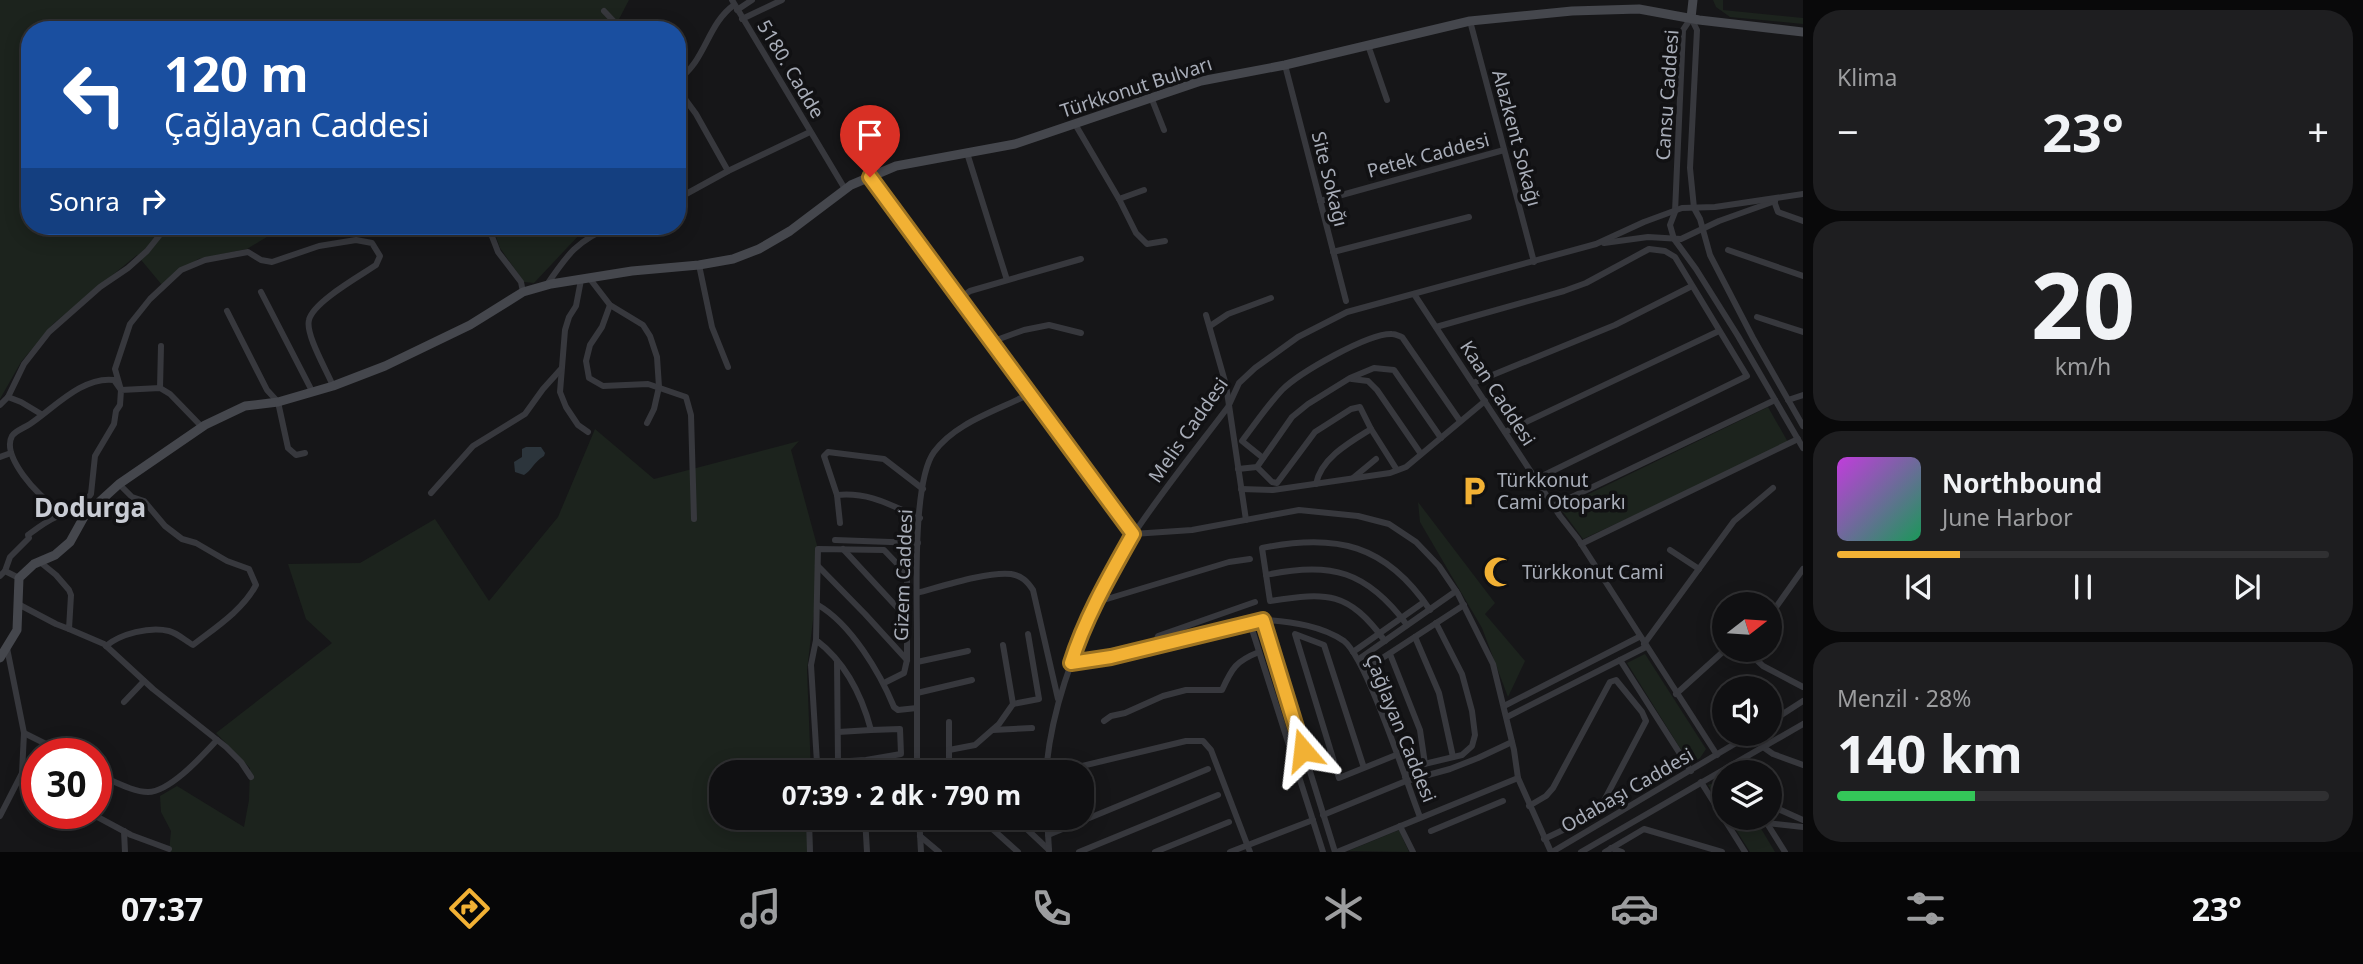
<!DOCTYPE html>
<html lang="tr">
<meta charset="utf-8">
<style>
body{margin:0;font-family:"Noto Sans",sans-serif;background:#1e1e20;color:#f1f3f6;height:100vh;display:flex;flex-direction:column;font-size:26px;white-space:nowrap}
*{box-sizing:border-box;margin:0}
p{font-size:23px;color:#9c9d9f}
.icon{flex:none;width:38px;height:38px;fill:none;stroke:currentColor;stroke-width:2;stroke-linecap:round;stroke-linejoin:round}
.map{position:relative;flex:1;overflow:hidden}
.panel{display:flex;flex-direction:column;gap:10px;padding:10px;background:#09090a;width:560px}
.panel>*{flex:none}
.banner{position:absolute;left:21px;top:21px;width:665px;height:214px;border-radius:28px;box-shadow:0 4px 18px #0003,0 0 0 2px #303032;background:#1a4fa0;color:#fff;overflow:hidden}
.needle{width:46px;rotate:73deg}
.controls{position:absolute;left:1712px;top:592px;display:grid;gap:14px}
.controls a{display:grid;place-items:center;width:70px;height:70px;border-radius:50%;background:#101012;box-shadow:0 4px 18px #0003,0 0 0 2px #303032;font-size:35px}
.speed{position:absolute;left:21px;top:738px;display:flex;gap:14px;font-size:35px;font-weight:700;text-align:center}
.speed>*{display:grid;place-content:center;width:91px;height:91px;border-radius:50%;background:#101012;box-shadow:0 4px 18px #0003,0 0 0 2px #303032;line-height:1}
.speed .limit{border:10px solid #d22;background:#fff;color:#111}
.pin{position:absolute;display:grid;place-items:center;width:60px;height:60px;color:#fff;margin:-72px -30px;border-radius:50% 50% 50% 0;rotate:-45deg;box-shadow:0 0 7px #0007}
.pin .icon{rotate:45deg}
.me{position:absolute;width:77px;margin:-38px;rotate:343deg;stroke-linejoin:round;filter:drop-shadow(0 0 5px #0008)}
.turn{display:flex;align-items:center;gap:24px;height:147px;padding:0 28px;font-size:32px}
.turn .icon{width:91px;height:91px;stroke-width:2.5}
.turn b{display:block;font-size:49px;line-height:60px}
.then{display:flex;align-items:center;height:66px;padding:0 28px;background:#0003;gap:14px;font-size:26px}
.big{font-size:52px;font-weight:700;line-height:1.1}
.panel .card{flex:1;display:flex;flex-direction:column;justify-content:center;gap:10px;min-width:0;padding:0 24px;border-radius:28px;background:#1e1e20}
.panel .dial{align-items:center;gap:0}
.dial b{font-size:91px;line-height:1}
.song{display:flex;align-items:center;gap:21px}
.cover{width:84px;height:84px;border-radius:10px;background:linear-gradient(135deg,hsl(290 70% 55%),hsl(150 70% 35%))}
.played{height:7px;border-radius:4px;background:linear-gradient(90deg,#f2b134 25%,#303032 25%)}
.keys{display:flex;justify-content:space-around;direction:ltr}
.heat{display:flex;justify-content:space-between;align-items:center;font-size:38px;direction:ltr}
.charge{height:10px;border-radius:5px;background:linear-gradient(90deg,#34c759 28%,#303032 0)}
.trip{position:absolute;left:709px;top:760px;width:385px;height:70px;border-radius:28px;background:#101012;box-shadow:0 4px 18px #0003,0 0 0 2px #303032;font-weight:700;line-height:70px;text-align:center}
.tab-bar{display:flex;height:112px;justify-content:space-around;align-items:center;background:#060607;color:#9c9d9f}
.tab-bar .icon{width:49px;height:49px}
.tab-bar .current{color:#f2b134}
.tab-bar b{font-size:32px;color:#f1f3f6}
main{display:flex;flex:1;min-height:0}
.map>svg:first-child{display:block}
.green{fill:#1c231d}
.water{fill:#2c353c}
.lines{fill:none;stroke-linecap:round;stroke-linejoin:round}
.street{stroke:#37383d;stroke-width:6}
.secondary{stroke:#45474d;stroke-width:9}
.route-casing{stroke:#9d7322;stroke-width:18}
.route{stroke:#f2b134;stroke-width:12}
.labels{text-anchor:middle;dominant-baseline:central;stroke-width:7;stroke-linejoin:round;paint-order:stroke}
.street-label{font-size:19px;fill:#a8adb8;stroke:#111113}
.poi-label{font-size:19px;fill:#a8adb8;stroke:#111113;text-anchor:start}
.district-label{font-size:26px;font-weight:bold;fill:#c9ccd4;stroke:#111113}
</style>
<main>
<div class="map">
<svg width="1803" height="852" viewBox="0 0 1803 852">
<rect width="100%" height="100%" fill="#161618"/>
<g class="green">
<polygon points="0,0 629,0 618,21 601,30 30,30 30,226 285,226 247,249 198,259 162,285 137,255 53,324 21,362 0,399"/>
<polygon points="1713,0 1723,0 1723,10 1803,18 1803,24 1730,17 1716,7"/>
<polygon points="499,226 576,226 581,233 534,283 524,282 500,248 493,228"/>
<polygon points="1768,407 1789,444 1583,539 1560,508"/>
<polygon points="595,429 654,479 799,441 791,450 818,549 814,612 807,670 811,772 721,772 721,817 811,817 813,852 169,852 171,831 161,812 160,796 177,786 244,827 249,800 250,768 216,733 332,643 306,619 288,564 360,563 435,519 489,601 558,517"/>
<polygon points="1418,502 1495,603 1485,614 1525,661 1508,697 1482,628 1420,522"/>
<polygon points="1645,654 1706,749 1700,758 1690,764 1627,663"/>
<polygon points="1721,780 1724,781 1724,810 1708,785"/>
<polygon points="1728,817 1754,817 1775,852 1750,852"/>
<polygon points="1399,830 1409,852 1348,851"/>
</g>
<path class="water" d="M526,447h15l4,6 -1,3c-11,7 -12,14 -20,19l-9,-3 -1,-10 8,-5v-8z"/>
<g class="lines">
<g class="street">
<polyline points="732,0 845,189"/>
<polyline points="737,10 752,0"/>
<polyline points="604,11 622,30"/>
<polyline points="742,19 782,0"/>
<polyline points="1470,21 1534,262"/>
<polyline points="1368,45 1387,100"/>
<polyline points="1285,65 1346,301"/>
<path d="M677,80c28,-17 30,-56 57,-75"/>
<polyline points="677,88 696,114 728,171"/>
<polyline points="1151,97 1164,130"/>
<polyline points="1075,124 1119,199 1144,190"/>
<polyline points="967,153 1007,280"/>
<polyline points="870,177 1133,534"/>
<polyline points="677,199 728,171 810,132"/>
<polyline points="1119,199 1136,233 1147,244 1165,241"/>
<polyline points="1320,201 1504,150"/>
<polyline points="1774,201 1778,212 1803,221"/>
<polyline points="488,226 498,252 521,282 523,292"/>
<polyline points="584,226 590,235"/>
<polyline points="1604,243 1648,237 1681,239 1719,221 1775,201"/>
<polyline points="1728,250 1803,276"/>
<polyline points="1333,252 1469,217"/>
<polyline points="699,265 712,327 728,367"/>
<polyline points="590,279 610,305 643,325 650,336 657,357 659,387 654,409 647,423"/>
<polyline points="581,280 576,306 569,317 565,330 560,392 566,407 578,425 588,432"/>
<path d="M546,286c21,-31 31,-46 67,-60"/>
<polyline points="261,292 312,391"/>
<polyline points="1414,294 1560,516 1578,539 1717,755"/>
<polyline points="960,298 970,291 1081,259"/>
<polyline points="610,305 602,327 590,345 586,361 589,378 603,386 648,384 686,397 691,415 694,519"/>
<polyline points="227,311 267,390 278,402 288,448 296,455 305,453"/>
<polyline points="1206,315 1226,385 1246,520"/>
<polyline points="1757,317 1803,332"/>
<polyline points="1210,326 1228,314 1271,298"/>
<polyline points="1436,327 1564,291 1586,283 1649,249 1665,251 1675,257 1747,376 1536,479"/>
<polyline points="991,342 1024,330 1049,325 1081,333"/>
<polyline points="1352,379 1368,381 1377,390 1421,454"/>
<polyline points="1473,383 1615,325 1692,286"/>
<polyline points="160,388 161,346"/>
<polyline points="8,397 24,364 49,332 100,287 128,268 147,251 167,226"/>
<polyline points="1788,400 1803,395"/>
<polyline points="0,405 8,397 21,402 41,414"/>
<polyline points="1803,426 1753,338 1710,255 1700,219 1694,208 1690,168 1697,30 1691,18 1683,30 1675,212 1670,225 1674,239 1696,269 1738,336 1803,448"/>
<path d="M202,427l-32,-33 -10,-6 -39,2 -7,-10c-32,-4 -61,29 -84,44 -6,4 -15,7 -18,12 -11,20 27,62 43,70 5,2 10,4 15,5l12,-5 9,-12 4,-38 19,-32 2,-13 4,-6 1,-15 -6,-21 15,-45 20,-25 31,-29 24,-10 32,-6 11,-2 13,8 11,2 47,-16 37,-6 16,3 8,13 -4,9c-16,11 -63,37 -67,55 -4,14 18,51 24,66"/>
<polyline points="1371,429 1397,470"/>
<polyline points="1505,432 1719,331"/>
<polyline points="0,457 11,453"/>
<path d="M1263,458l-21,-17c13,-17 25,-35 40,-51 17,-17 86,-57 110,-56 4,0 7,2 10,3l58,84"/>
<path d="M1257,467l15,15 5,1 38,-51 36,-23 9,-2 11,22c-21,13 -50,29 -55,55"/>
<polyline points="1238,469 1257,467 1292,417 1308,404 1350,378 1374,368 1394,370 1441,438"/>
<polyline points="1353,478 1376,459"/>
<polyline points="1241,489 1273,490 1390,473 1406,467 1485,401"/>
<polyline points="431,493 473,446 525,414 543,389 561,369"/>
<path d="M837,495c33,-3 53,10 83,23"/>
<polyline points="1553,506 1775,400"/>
<polyline points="840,523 837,495 824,456 828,452 884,459 923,489"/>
<polyline points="1133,534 1192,530 1299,510 1358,516 1389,524 1416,542 1439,566 1458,594 1493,664 1514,750 1518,778 1551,852"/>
<polyline points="835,540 918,543"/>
<polyline points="1581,544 1798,439"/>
<polyline points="843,549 906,617"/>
<polyline points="1670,550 1699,569"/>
<polyline points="818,566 865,614 907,660"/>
<path d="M5,571l5,-14 19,-19 -1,-3c19,-14 34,-26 57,-20"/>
<path d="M1266,575c65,-14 101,-4 141,50"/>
<polyline points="0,576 5,571 19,578"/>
<path d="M917,593c23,-6 72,-22 94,-19 11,2 16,7 22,16l25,109"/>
<polyline points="1097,602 1229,562 1250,559"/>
<polyline points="18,604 56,624 69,629 71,595 69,590 56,575 40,562"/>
<path d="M818,605c33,19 62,68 76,102l4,3 19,-2"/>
<polyline points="1769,617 1803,569"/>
<polyline points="1263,620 1335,852"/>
<polyline points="1250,623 1323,852"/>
<polyline points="69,629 104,644 153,689 226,747 241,762 251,777"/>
<polyline points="1415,637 1439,693 1453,757"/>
<path d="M816,640l-5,25 6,98 49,-3 35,-6 -1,-25 -29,1c-9,-34 -26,-68 -55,-90l2,-91 66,1 23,24v86l-3,13 -20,10"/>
<path d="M1385,641c-37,-50 -57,-49 -115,-40l-8,-53c74,-15 124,-4 168,62"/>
<polyline points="1644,644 1734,521 1773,488"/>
<path d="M106,646c14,-12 44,-20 63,-15 8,2 17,10 24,14 22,-17 50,-35 63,-60l-7,-16 -22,-8 -31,-18 -14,-4 -17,-13 -21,-25 -12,-4 -13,-13"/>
<polyline points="1154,646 1158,636 1255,602"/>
<polyline points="1747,651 1763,666 1803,687"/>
<polyline points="1353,652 1424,602"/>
<polyline points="1390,654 1420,730 1425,764"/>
<polyline points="1359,659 1456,591"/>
<polyline points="1620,660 1691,771"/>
<polyline points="837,661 838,761"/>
<polyline points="917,662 968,651"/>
<path d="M1071,663l40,-6 156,-37c26,2 55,6 77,21 23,18 63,143 76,176"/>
<polyline points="1364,670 1464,605"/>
<polyline points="917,693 972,680"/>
<polyline points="1676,694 1726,649"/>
<polyline points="124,702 144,681"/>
<polyline points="1013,704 1039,699 1028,634"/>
<polyline points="1504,706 1639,637"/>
<polyline points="1507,717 1646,647"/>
<path d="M1104,721l7,-5 14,-3 38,-17 23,-6h36c10,-22 14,-29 37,-38"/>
<polyline points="949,722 949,772"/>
<polyline points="1769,723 1803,701"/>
<polyline points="993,730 1032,728"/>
<polyline points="838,732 871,730"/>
<polyline points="24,733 66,754"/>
<polyline points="1763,747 1773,754 1803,765"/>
<polyline points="949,750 975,745 999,724 1013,704 1003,645"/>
<polyline points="1364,768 1324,645 1295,634 1339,778 1396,755"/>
<path d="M917,772c0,-45 0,-90 0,-134 0,-40 -5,-156 17,-186 22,-30 63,-41 95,-58"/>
<path d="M1046,772c5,-62 27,-119 53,-174 11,-22 22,-46 36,-66 29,-43 62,-84 93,-125l11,-24 16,-15 43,-31 49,-25 249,-68 48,-22 38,-14 33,-1 88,-13"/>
<polyline points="1057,772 1186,741 1203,741 1211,750 1250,852"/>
<polyline points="22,773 37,781"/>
<path d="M96,774c16,6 36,18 52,18 22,0 55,-37 69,-52"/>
<polyline points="1405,777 1416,766 1462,755 1472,746 1475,735 1472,711 1462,674 1436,623"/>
<polyline points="1701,782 1745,852"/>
<polyline points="1529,806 1546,796 1553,788 1610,682 1616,680 1642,712 1646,721 1597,814 1544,839"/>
<polyline points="1776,808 1803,820"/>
<polyline points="92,814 131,835 169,849"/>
<polyline points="1323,815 1406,781 1450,769 1478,758 1512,742"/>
<polyline points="0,816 22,773 24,733 7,648"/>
<polyline points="865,817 867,852"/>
<polyline points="919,817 921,852"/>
<polyline points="979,817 1018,852"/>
<polyline points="1014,817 1049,850"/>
<polyline points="1047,817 1049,850"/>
<polyline points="1763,817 1785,852"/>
<polyline points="809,820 810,852"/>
<polyline points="1767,823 1803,827"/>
<polyline points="1400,826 1413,852"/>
<polyline points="124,831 125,852"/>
<polyline points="1431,831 1503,801"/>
<polyline points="1048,835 1208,769"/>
<polyline points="920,836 939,852"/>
<polyline points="1611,848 1622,852"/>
<polyline points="1079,852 1218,795"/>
<polyline points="1155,852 1229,822"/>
<polyline points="1230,852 1313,820"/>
<polyline points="1337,852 1518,778"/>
<polyline points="1552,852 1753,733"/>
<polyline points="1581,852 1803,724"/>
<polyline points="1605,852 1644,829 1722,852"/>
</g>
<g class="secondary">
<polyline points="1691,18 1693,0"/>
<polyline points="0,658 17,630 19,578 34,564 55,555 70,542 85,515 119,484 205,425 245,406 278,402 333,386 385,366 470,325 523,292 551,284 632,271 699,265 733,259 759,249 790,231 851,185 896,166 1015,144 1201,81 1285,65 1470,21 1572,11 1639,9 1699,20 1803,32"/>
</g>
</g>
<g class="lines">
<g class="route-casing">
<path id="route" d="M870,177l263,357c-23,41 -48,84 -62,129l40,-6 152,-37 40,130"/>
</g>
<use href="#route" class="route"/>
</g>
<defs>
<g id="parking-bare" transform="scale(2.415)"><path d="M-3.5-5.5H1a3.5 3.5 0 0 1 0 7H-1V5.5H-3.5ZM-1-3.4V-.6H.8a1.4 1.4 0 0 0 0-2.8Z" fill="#f2b134" stroke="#111113" stroke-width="2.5" paint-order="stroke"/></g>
<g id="mosque-bare" transform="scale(2.415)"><path d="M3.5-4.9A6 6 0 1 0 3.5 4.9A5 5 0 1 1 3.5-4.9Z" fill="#f2b134" stroke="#111113" stroke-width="2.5" paint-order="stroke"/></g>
</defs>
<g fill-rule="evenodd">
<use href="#parking-bare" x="1474" y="491"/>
<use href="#mosque-bare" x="1499" y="572"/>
</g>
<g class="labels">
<g class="street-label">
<text transform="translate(791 69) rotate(59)">5180. Cadde</text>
<text transform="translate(1136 87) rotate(-18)">Türkkonut Bulvarı</text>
<text transform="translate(1667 95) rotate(-86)">Cansu Caddesi</text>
<text transform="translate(1517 138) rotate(75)">Alazkent Sokağı</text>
<text transform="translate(1428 155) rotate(-15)">Petek Caddesi</text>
<text transform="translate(1330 179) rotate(76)">Site Sokağı</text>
<text transform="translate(1498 393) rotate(57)">Kaan Caddesi</text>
<text transform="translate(1188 430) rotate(-55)">Melis Caddesi</text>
<text transform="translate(903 575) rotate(-88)">Gizem Caddesi</text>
<text transform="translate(1401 728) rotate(68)">Çağlayan Caddesi</text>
<text transform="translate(1627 790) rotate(-30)">Odabaşı Caddesi</text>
</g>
<g class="poi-label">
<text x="1497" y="480">Türkkonut<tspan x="1497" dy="22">Cami Otoparkı</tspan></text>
<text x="1522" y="572">Türkkonut Cami</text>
</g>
<g class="district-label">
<text x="90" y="507">Dodurga</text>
</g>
</g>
</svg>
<div class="controls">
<a><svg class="needle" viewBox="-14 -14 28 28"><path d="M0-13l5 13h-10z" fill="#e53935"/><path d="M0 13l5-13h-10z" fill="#9c9d9f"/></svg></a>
<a><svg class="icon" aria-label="sound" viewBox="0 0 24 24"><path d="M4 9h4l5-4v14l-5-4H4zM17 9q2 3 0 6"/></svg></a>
<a><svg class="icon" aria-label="layers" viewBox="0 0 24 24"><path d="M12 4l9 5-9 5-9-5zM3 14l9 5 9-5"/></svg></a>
</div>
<div class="speed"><div class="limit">30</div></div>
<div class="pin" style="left:870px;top:177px;background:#d93025"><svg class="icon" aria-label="arrive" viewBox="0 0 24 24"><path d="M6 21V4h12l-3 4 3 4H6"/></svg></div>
<svg class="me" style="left:1303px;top:750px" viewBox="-20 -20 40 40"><path d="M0-17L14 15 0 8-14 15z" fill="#f2b134" stroke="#fff" stroke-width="4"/></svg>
<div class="trip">07:39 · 2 dk · 790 m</div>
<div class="banner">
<div class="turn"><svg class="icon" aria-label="left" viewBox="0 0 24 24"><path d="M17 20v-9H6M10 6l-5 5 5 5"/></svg><div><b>120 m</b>Çağlayan Caddesi</div></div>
<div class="then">Sonra<svg class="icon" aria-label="right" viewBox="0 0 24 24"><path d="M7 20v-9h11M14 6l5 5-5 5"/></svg></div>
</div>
</div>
<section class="panel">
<div class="card"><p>Klima</p>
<div class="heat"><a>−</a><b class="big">23°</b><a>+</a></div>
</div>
<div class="card dial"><b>20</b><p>km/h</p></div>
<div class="card">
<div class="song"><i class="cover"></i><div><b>Northbound</b><p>June Harbor</p></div></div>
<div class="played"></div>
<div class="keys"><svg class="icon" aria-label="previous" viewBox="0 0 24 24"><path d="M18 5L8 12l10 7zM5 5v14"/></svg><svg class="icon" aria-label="pause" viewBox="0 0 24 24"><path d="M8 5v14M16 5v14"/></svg><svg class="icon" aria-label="next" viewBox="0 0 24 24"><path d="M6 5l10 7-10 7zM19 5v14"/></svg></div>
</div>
<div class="card"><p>Menzil · 28%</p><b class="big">140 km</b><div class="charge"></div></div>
</section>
</main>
<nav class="tab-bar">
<b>07:37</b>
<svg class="icon current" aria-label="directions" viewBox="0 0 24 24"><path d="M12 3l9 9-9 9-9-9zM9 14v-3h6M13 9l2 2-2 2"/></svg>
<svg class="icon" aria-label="music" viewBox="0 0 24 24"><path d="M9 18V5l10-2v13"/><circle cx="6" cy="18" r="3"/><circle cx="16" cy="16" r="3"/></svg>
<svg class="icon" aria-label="phone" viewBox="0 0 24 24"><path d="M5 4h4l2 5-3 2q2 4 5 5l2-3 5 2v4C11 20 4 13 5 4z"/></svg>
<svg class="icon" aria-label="climate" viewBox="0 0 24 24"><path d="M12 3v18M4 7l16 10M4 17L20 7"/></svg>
<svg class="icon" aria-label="car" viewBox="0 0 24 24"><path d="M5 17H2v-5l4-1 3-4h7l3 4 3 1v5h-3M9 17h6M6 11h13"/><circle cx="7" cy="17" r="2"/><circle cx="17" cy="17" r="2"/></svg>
<svg class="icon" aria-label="filters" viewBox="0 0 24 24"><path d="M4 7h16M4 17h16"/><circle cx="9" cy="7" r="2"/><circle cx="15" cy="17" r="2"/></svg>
<b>23°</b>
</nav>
